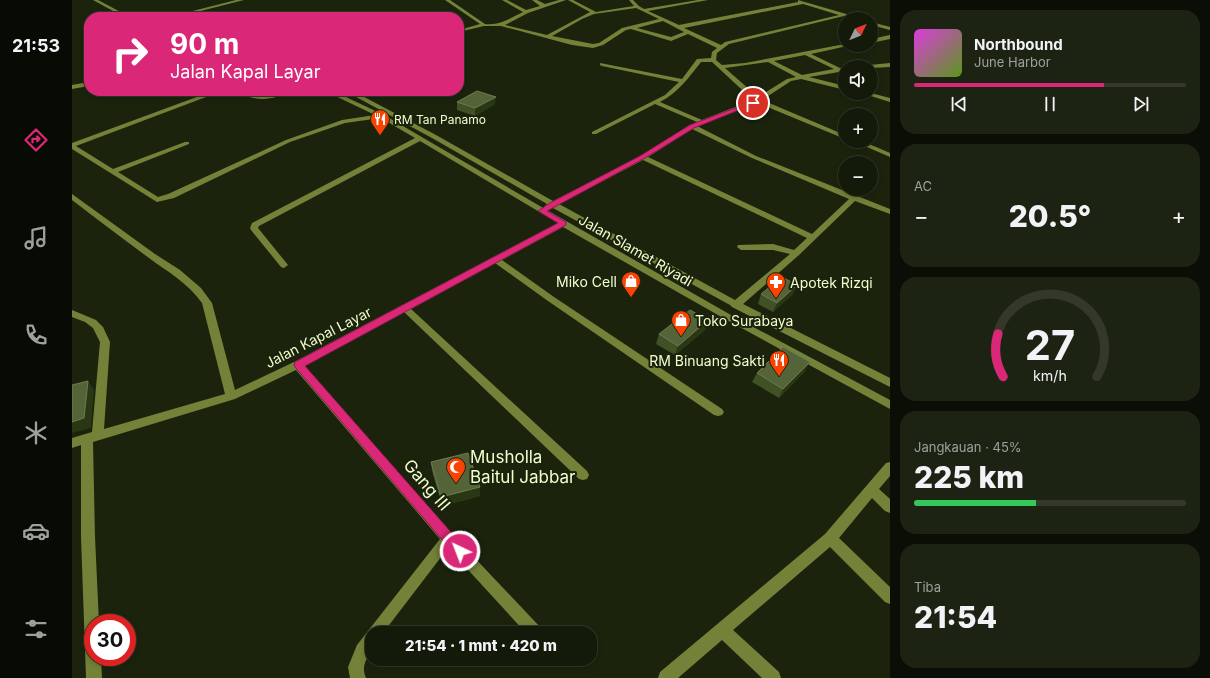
<!DOCTYPE html>
<html lang="id">
<meta charset="utf-8">
<style>
body{margin:0;font-family:Inter,sans-serif;background:#1d2313;color:#f1f3f6;height:100vh;display:flex;flex-direction:column;font-size:15px;white-space:nowrap}
*{box-sizing:border-box;margin:0}
p{font-size:13px;color:#9da19c}
.icon{flex:none;width:22px;height:22px;fill:none;stroke:currentColor;stroke-width:2;stroke-linecap:round;stroke-linejoin:round}
.map{position:relative;flex:1;overflow:hidden}
.panel{display:flex;flex-direction:column;gap:10px;padding:10px;background:#0b0e06;width:320px}
.panel>*{flex:none}
.top-card{position:absolute;left:12px;top:12px;width:380px;height:84px;border-radius:16px;box-shadow:0 2px 6px #0003,0 0 0 1px #33382b;background:#db2777;color:#fff;overflow:hidden}
.needle{width:26px;rotate:47deg}
.tools{position:absolute;left:766px;top:12px;display:grid;gap:8px}
.tools a{display:grid;place-items:center;width:40px;height:40px;border-radius:50%;background:#141a0a;box-shadow:0 2px 6px #0003,0 0 0 1px #33382b;font-size:20px}
.speed{position:absolute;left:12px;top:614px;display:flex;gap:8px;font-size:20px;font-weight:700;text-align:center}
.speed>*{display:grid;place-content:center;width:52px;height:52px;border-radius:50%;background:#141a0a;box-shadow:0 2px 6px #0003,0 0 0 1px #33382b;line-height:1}
.speed .limit{border:6px solid #d22;background:#fff;color:#111}
.pin{position:absolute;display:grid;place-items:center;width:34px;height:34px;color:#fff;margin:-17px;border:2px solid #fff;border-radius:50%;box-shadow:0 1px 4px #0007}
.me{position:absolute;width:44px;margin:-22px;rotate:317deg;stroke-linejoin:round;filter:drop-shadow(0 0 3px #0008)}
.turn{display:flex;align-items:center;gap:14px;height:84px;padding:0 20px;font-size:18px}
.turn .icon{width:52px;height:52px;stroke-width:2.5}
.turn b{display:block;font-size:28px;line-height:34px}
.big{font-size:30px;font-weight:800;line-height:1.1}
.panel .widget{flex:1;display:flex;flex-direction:column;justify-content:center;gap:6px;min-width:0;padding:0 14px;border-radius:16px;background:#1d2313}
.panel .dial{align-items:center;gap:0}
.dial svg{height:104px;overflow:visible;fill:none;stroke:#33382b;stroke-width:7;stroke-linecap:round;text-anchor:middle}
.dial text{fill:#f1f3f6;stroke:none}
.song{display:flex;align-items:center;gap:12px}
.cover{width:48px;height:48px;border-radius:6px;background:linear-gradient(135deg,hsl(300 70% 55%),hsl(90 70% 35%))}
.played{height:4px;border-radius:2px;background:linear-gradient(90deg,#db2777 70%,#33382b 70%)}
.keys{display:flex;justify-content:space-around;direction:ltr}
.heat{display:flex;justify-content:space-between;align-items:center;font-size:22px;direction:ltr}
.charge{height:6px;border-radius:3px;background:linear-gradient(90deg,#34c759 45%,#33382b 0)}
.trip{position:absolute;left:293px;top:626px;width:232px;height:40px;border-radius:16px;background:#141a0a;box-shadow:0 2px 6px #0003,0 0 0 1px #33382b;font-weight:800;line-height:40px;text-align:center}
main{display:flex;flex:1;min-height:0}
.dock{display:flex;flex-direction:column;width:72px;justify-content:space-around;align-items:center;background:#080a04;color:#9da19c}
.dock .icon{width:28px;height:28px}
.dock .current{color:#db2777}
.dock b{font-size:18px;color:#f1f3f6}
.map>svg:first-child{display:block}
.lines{fill:none;stroke-linecap:round;stroke-linejoin:round}
.minor{fill:#738238;fill-rule:evenodd}
.wall{fill:#415126}
.shaded-wall{fill:#2a3714}
.building{fill:#546438;stroke:#6d7c50}
.route{fill:#db2777;stroke:#8e194d}
.labels{text-anchor:middle;dominant-baseline:central;stroke-width:4;stroke-linejoin:round;paint-order:stroke}
.far-poi-label{font-size:12px;fill:#f1ffcf;stroke:#1b230d;text-anchor:start}
.street-label{font-size:14px;fill:#f1ffcf;stroke:#1b230d}
.poi-label{font-size:14px;fill:#f1ffcf;stroke:#1b230d;text-anchor:end}
.near-poi-label{font-size:17px;fill:#f1ffcf;stroke:#1b230d;text-anchor:start}
.near-street-label{font-size:17px;fill:#f1ffcf;stroke:#1b230d}
</style>
<main>
<nav class="dock">
<b>21:53</b>
<svg class="icon current" aria-label="directions" viewBox="0 0 24 24"><path d="M12 3l9 9-9 9-9-9zM9 14v-3h6M13 9l2 2-2 2"/></svg>
<svg class="icon" aria-label="music" viewBox="0 0 24 24"><path d="M9 18V5l10-2v13"/><circle cx="6" cy="18" r="3"/><circle cx="16" cy="16" r="3"/></svg>
<svg class="icon" aria-label="phone" viewBox="0 0 24 24"><path d="M5 4h4l2 5-3 2q2 4 5 5l2-3 5 2v4C11 20 4 13 5 4z"/></svg>
<svg class="icon" aria-label="climate" viewBox="0 0 24 24"><path d="M12 3v18M4 7l16 10M4 17L20 7"/></svg>
<svg class="icon" aria-label="car" viewBox="0 0 24 24"><path d="M5 17H2v-5l4-1 3-4h7l3 4 3 1v5h-3M9 17h6M6 11h13"/><circle cx="7" cy="17" r="2"/><circle cx="17" cy="17" r="2"/></svg>
<svg class="icon" aria-label="filters" viewBox="0 0 24 24"><path d="M4 7h16M4 17h16"/><circle cx="9" cy="7" r="2"/><circle cx="15" cy="17" r="2"/></svg>
</nav>
<div class="map">
<svg width="818" height="678" viewBox="0 0 818 678">
<rect width="100%" height="100%" fill="#1b230d"/>
<g class="lines">
<g class="minor">
<polygon points="21,0 26,0 58,17 52,17"/>
<polygon points="164,0 172,0 105,17 97,17"/>
<path d="M373,0h5l35,24c15,2 25,-6 38,-12l-21,-12h5l19,10 14,-4 -8,-6h5l8,4 14,-4h7l-38,13 -23,12 42,10 43,-23 -22,-12h5l23,12 38,-6 -5,-6h4l6,6 5,3 54,-9h10l-60,11 31,14 119,-23v-2l62,18v1h-7l-9,-3 -115,28 -12,9 -1,7 6,5 23,-2 100,-19 7,1 -41,9 29,14 5,-1v4l-36,6 36,9v4l-44,-11 -10,2 -29,19 83,35v4l-87,-36 -61,23 59,30 134,53v5l-35,-13 -56,54 -56,49 147,74v9l-158,-80 -2,-2 -177,-97 -8,1 -1,-2 3,-3 -115,-66 -87,-47h8l83,44 117,66 88,-45 49,-31 7,-3 -42,-18 -59,30h-4v-2l73,-37 14,-13 -77,-16 -2,-1v-2l82,16 15,-20 14,-1 1,-6 5,-4 -29,-14 -17,7 -40,-12 -5,1 -23,15 -10,3 -21,-3 -71,-19h-17l-25,6v-2l21,-6zM731,4l36,11 -114,27 -4,3 -37,-17zM564,8l23,11 -37,9 -23,15 -6,1 -41,-8 30,-17 12,-5zM591,21l21,11 -13,5 -34,-9zM733,55l29,14 -32,6 -28,-14zM629,62h11l41,38 -51,20 -42,-18c18,-9 29,-25 41,-40zM696,62l28,15 -9,2 -29,18 -33,-29zM620,129l60,29 97,41 -37,35 -164,-77zM571,160l164,78 -13,12 -21,-6 -35,1 -1,2 4,3h32l17,4 -55,46 -176,-96z"/>
<polygon points="799,22 818,27 818,30 799,25"/>
<polygon points="818,35 818,39 799,43 799,39"/>
<polygon points="818,63 818,67 799,68 799,67 794,67 797,65"/>
<polygon points="17,82 17,86 0,89 0,85"/>
<path d="M141,91h9l-146,55 37,23 72,-27h4v2l-71,28 40,25 10,-3 118,-54 56,-20 33,-5 -50,-24h8l51,24 161,94 186,106 159,85v9l-165,-90 -162,-92 -61,33 52,37 168,112 2,3 -2,3 -4,1 -4,-1 -166,-114 -53,-38 -84,46 176,162 2,4 -2,4 -4,1 -4,-1 -175,-167 -99,54 149,170 87,92 2,5h-17l-78,-85 -65,85h-11c0,5 1,12 -1,17 -5,11 -10,16 -5,28h-16l-2,-11 9,-22 83,-106 -144,-169 -61,29 -142,43 2,95 4,86h-6v34h8l1,21h-16l-5,-141v-92l-9,3v-10l20,-6 8,-90 -7,-14 -8,-6 -13,-5v-7l24,10 7,7 7,15 -6,87 121,-35 -23,-91c-14,-20 -34,-31 -53,-45 -26,-19 -52,-39 -77,-58v-6l83,60 25,16 21,18 11,15 23,87 59,-28 264,-139 -138,-82 -161,85 -1,2 30,37 -4,3 -3,-1 -30,-37 -1,-2 2,-5 163,-85 -34,-20 -36,5 -55,19 -116,56 -17,4 -85,-53v-6z"/>
<path d="M166,91c9,0 17,5 25,5 9,-1 17,-5 26,-5 -14,10 -37,11 -51,0z"/>
<polygon points="789,93 799,93 818,98 818,102"/>
<polygon points="781,141 790,141 818,153 818,157"/>
<polygon points="818,462 818,476 807,489 818,499 818,513 813,511 800,498 767,538 818,587 818,604 813,602 758,547 661,630 707,672 709,678 690,678 650,640 606,678 586,678 588,672 753,534 814,463"/>
</g>
</g>
<g class="wall">
<polygon points="385,102 423,104 403,116 385,110"/>
<polygon points="689,294 721,294 701,312 686,304"/>
<polygon points="633,330 603,355 584,344 587,334"/>
<polygon points="733,371 707,398 680,382 685,373"/>
<polygon points="359,462 408,496 370,506 360,471"/>
</g>
<g class="shaded-wall">
<polygon points="424,97 423,104 403,116 403,108"/>
<polygon points="725,285 721,294 701,312 705,303"/>
<polygon points="636,320 633,330 603,355 606,346"/>
<polygon points="738,362 733,371 707,398 711,389"/>
<polygon points="16,381 22,390 19,428 0,433 0,422"/>
<polygon points="408,487 408,496 370,506 369,497"/>
</g>
<g class="building">
<polygon points="405,91 424,97 403,108 385,102"/>
<polygon points="710,277 725,285 705,303 689,294"/>
<polygon points="618,310 636,320 606,346 587,334"/>
<polygon points="711,347 738,362 711,389 685,373"/>
<polygon points="16,381 12,418 0,422 0,385"/>
<polygon points="396,453 408,487 369,497 359,462"/>
</g>
<polygon class="route" points="679,102 684,103 622,128 573,158 475,211 494,222 494,225 233,366 392,547 394,551 392,555 388,557 383,555 223,367 222,365 223,362 486,223 466,211 478,203 568,156 618,125"/>
<defs>
<g id="restaurant-pin" transform="scale(1)"><path d="M0 17L-7.5 6A9.5 9.5 0 1 1 7.5 6Z" fill="#fa4300" stroke="#1b230d"/><path d="M-5-6h1v4h1v-4h1v4h1v-4h1v5L-1.5 .5V6h-2V.5L-5-1ZM5-6V6H3V1.5H1.5Q1.5-4 5-6Z" fill="#fff"/></g>
<g id="shop-pin" transform="scale(1)"><path d="M0 17L-7.5 6A9.5 9.5 0 1 1 7.5 6Z" fill="#fa4300" stroke="#1b230d"/><path d="M-5-2.5h2.3a2.7 3.5 0 0 1 5.4 0H5L5.5 6h-11ZM-1.5-2.5h3a1.5 2.3 0 0 0-3 0Z" fill="#fff"/></g>
<g id="pharmacy-pin" transform="scale(1)"><path d="M0 17L-7.5 6A9.5 9.5 0 1 1 7.5 6Z" fill="#fa4300" stroke="#1b230d"/><path d="M-2-6h4v4h4v4h-4v4h-4v-4h-4v-4h4Z" fill="#fff"/></g>
<g id="mosque-pin" transform="scale(1)"><path d="M0 17L-7.5 6A9.5 9.5 0 1 1 7.5 6Z" fill="#fa4300" stroke="#1b230d"/><path d="M3.5-4.9A6 6 0 1 0 3.5 4.9A5 5 0 1 1 3.5-4.9Z" fill="#fff"/></g>
</defs>
<g fill-rule="evenodd">
<use href="#restaurant-pin" x="308" y="119"/>
<use href="#shop-pin" x="559" y="281"/>
<use href="#pharmacy-pin" x="704" y="282"/>
<use href="#shop-pin" x="609" y="320"/>
<use href="#restaurant-pin" x="707" y="360"/>
<use href="#mosque-pin" x="384" y="467"/>
</g>
<g class="labels">
<g class="far-poi-label">
<text x="322" y="119">RM Tan Panamo</text>
</g>
<g class="street-label">
<text transform="translate(564 250) rotate(30)">Jalan Slamet Riyadi</text>
<text transform="translate(246 337) rotate(-27)">Jalan Kapal Layar</text>
</g>
<g class="poi-label">
<text x="545" y="281">Miko Cell</text>
<text x="718" y="282" text-anchor="start">Apotek Rizqi</text>
<text x="623" y="320" text-anchor="start">Toko Surabaya</text>
<text x="693" y="360">RM Binuang Sakti</text>
</g>
<g class="near-poi-label">
<text x="398" y="457">Musholla<tspan x="398" dy="20">Baitul Jabbar</tspan></text>
</g>
<g class="near-street-label">
<text transform="translate(355 485) rotate(49)">Gang III</text>
</g>
</g>
</svg>
<div class="tools">
<a><svg class="needle" viewBox="-14 -14 28 28"><path d="M0-13l5 13h-10z" fill="#e53935"/><path d="M0 13l5-13h-10z" fill="#9da19c"/></svg></a>
<a><svg class="icon" aria-label="sound" viewBox="0 0 24 24"><path d="M4 9h4l5-4v14l-5-4H4zM17 9q2 3 0 6"/></svg></a>
<a>+</a>
<a>−</a>
</div>
<div class="speed"><div class="limit">30</div></div>
<div class="pin" style="left:681px;top:103px;background:#d93025"><svg class="icon" aria-label="arrive" viewBox="0 0 24 24"><path d="M6 21V4h12l-3 4 3 4H6"/></svg></div>
<svg class="me" style="left:388px;top:551px" viewBox="-20 -20 40 40"><circle r="17" fill="#db2777" stroke="#fff" stroke-width="3"/><path d="M0-11L8 9 0 5-8 9z" fill="#fff"/></svg>
<div class="trip">21:54 · 1 mnt · 420 m</div>
<div class="top-card">
<div class="turn"><svg class="icon" aria-label="right" viewBox="0 0 24 24"><path d="M7 20v-9h11M14 6l5 5-5 5"/></svg><div><b>90 m</b>Jalan Kapal Layar</div></div>
</div>
</div>
<section class="panel">
<div class="widget">
<div class="song"><i class="cover"></i><div><b>Northbound</b><p>June Harbor</p></div></div>
<div class="played"></div>
<div class="keys"><svg class="icon" aria-label="previous" viewBox="0 0 24 24"><path d="M18 5L8 12l10 7zM5 5v14"/></svg><svg class="icon" aria-label="pause" viewBox="0 0 24 24"><path d="M8 5v14M16 5v14"/></svg><svg class="icon" aria-label="next" viewBox="0 0 24 24"><path d="M6 5l10 7-10 7zM19 5v14"/></svg></div>
</div>
<div class="widget"><p>AC</p>
<div class="heat"><a>−</a><b class="big">20.5°</b><a>+</a></div>
</div>
<div class="widget dial"><svg viewBox="0 0 100 80">
<path d="M14 69A42 42 0 1 1 86 69"/>
<path d="M14 69A42 42 0 0 1 10 36" stroke="#db2777"/>
<text x="50" y="56" font-size="32" font-weight="700">27</text>
<text x="50" y="72" font-size="11">km/h</text>
</svg></div>
<div class="widget"><p>Jangkauan · 45%</p><b class="big">225 km</b><div class="charge"></div></div>
<div class="widget"><p>Tiba</p><b class="big">21:54</b></div>
</section>
</main>
